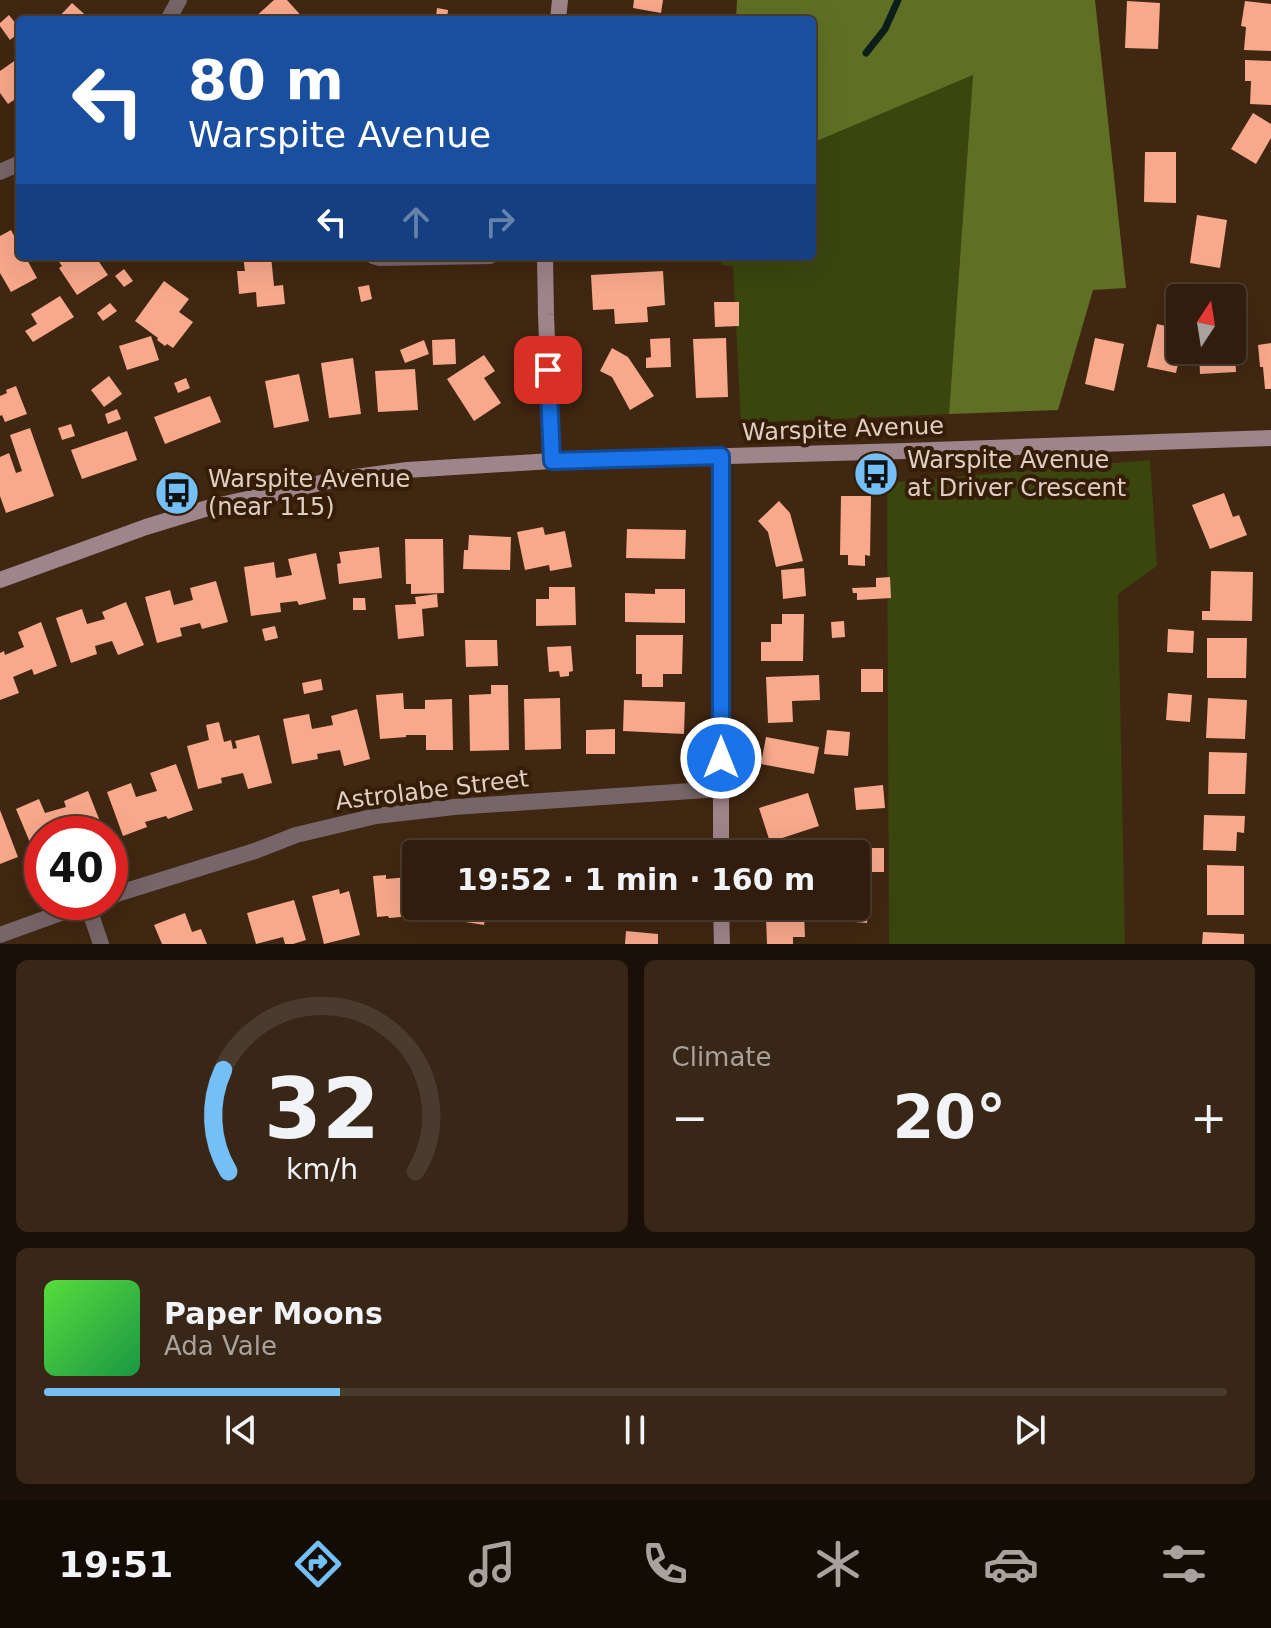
<!DOCTYPE html>
<meta charset="utf-8">
<style>
body{margin:0;font-family:"DejaVu Sans",sans-serif;background:#382616;color:#f1f3f6;height:100vh;display:flex;flex-direction:column;font-size:30px;white-space:nowrap}
*{box-sizing:border-box;margin:0}
p{font-size:26px;color:#a8a29d}
.icon{flex:none;width:44px;height:44px;fill:none;stroke:currentColor;stroke-width:2;stroke-linecap:round;stroke-linejoin:round}
.map{position:relative;height:944px;overflow:hidden}
.panel{display:flex;flex-direction:column;gap:16px;padding:16px;background:#1a1007;flex:1}
.panel>*{flex:none}
.top-card{position:absolute;left:16px;top:16px;width:800px;height:244px;border-radius:8px;box-shadow:0 8px 32px #0002,0 0 0 2px #4b3b2e;background:#1a4fa0;color:#fff;overflow:hidden}
.needle{width:52px;rotate:12deg}
.buttons{position:absolute;left:1166px;top:284px;display:grid;gap:16px}
.buttons a{display:grid;place-items:center;width:80px;height:80px;border-radius:8px;background:#301d0d;box-shadow:0 8px 32px #0002,0 0 0 2px #4b3b2e;font-size:40px}
.speed{position:absolute;left:24px;top:816px;display:flex;gap:16px;font-size:40px;font-weight:700;text-align:center}
.speed>*{display:grid;place-content:center;width:104px;height:104px;border-radius:50%;background:#301d0d;box-shadow:0 8px 32px #0002,0 0 0 2px #4b3b2e;line-height:1}
.speed .limit{border:12px solid #d22;background:#fff;color:#111}
.pin{position:absolute;display:grid;place-items:center;width:68px;height:68px;color:#fff;margin:-34px;border-radius:16px;box-shadow:0 4px 12px #0006}
.me{position:absolute;width:88px;margin:-44px;rotate:0deg;stroke-linejoin:round;filter:drop-shadow(0 0 6px #0008)}
.turn{display:flex;align-items:center;gap:28px;height:168px;padding:0 40px;font-size:36px}
.turn .icon{width:104px;height:104px;stroke-width:2.5}
.turn b{display:block;font-size:56px;line-height:68px}
.lanes{display:flex;align-items:center;height:76px;padding:0 40px;background:#0003;justify-content:center;gap:40px;direction:ltr}
.lanes .off{opacity:.35}
.big{font-size:60px;font-weight:800;line-height:1.1}
.panel .card{flex:1;display:flex;flex-direction:column;justify-content:center;gap:12px;min-width:0;padding:0 28px;border-radius:12px;background:#382616}
.panel .dial{align-items:center;gap:0}
.dial svg{height:208px;overflow:visible;fill:none;stroke:#4b3b2e;stroke-width:7;stroke-linecap:round;text-anchor:middle}
.dial text{fill:#f1f3f6;stroke:none}
.song{display:flex;align-items:center;gap:24px}
.cover{width:96px;height:96px;border-radius:12px;background:linear-gradient(135deg,hsl(110 70% 55%),hsl(140 70% 35%))}
.played{height:8px;border-radius:4px;background:linear-gradient(90deg,#74c0f6 25%,#4b3b2e 25%)}
.keys{display:flex;justify-content:space-around;direction:ltr}
.heat{display:flex;justify-content:space-between;align-items:center;font-size:44px;direction:ltr}
.panel .tiles{flex:1;display:grid;gap:16px;grid-template-columns:1fr 1fr}
.card:last-child{grid-column:span 2}
.trip{position:absolute;left:402px;top:840px;width:468px;height:80px;border-radius:8px;background:#301d0d;box-shadow:0 8px 32px #0002,0 0 0 2px #4b3b2e;font-weight:800;line-height:80px;text-align:center}
.dock{display:flex;height:128px;justify-content:space-around;align-items:center;background:#130c05;color:#a8a29d}
.dock .icon{width:56px;height:56px}
.dock .selected{color:#74c0f6}
.dock b{font-size:36px;color:#f1f3f6}
.map>svg:first-child{display:block}
.green{fill:#3a460e}
.forest{fill:#5f7024}
.lines{fill:none;stroke-linecap:round;stroke-linejoin:round}
.stream{stroke:#0b1e1a;stroke-width:7}
.building{fill:#f8a88b}
.street{stroke:#766569;stroke-width:16}
.secondary{stroke:#9e848b;stroke-width:16}
.route-casing{stroke:#114b97;stroke-width:20}
.route{stroke:#1a73e8;stroke-width:14}
.labels{text-anchor:middle;dominant-baseline:central;stroke-width:8;stroke-linejoin:round;paint-order:stroke}
.street-label{font-size:24px;fill:#dfcfc3;stroke:#351d07}
.poi-label{font-size:24px;fill:#dfcfc3;stroke:#351d07;text-anchor:start}
</style>
<div class="map">
<svg width="1271" height="944" viewBox="0 0 1271 944">
<rect width="100%" height="100%" fill="#402711"/>
<g class="green">
<polygon points="973,75 949,414 741,423 733,266 721,265 722,256 812,256 812,143"/>
<polygon points="1150,460 1157,566 1118,594 1125,944 889,944 887,483"/>
</g>
<polygon class="forest" points="737,0 1095,0 1126,288 1093,290 1058,410 949,414 973,75 812,143 812,20 736,20"/>
<g class="lines">
<polyline class="stream" points="866,53 885,29 898,0"/>
</g>
<g class="building">
<polygon points="274,0 287,0 305,20 256,20 254,18"/>
<polygon points="634,0 663,0 661,13 633,8"/>
<polygon points="1127,1 1160,3 1158,49 1125,48"/>
<polygon points="1245,1 1271,4 1271,51 1244,50 1246,27 1241,26"/>
<polygon points="72,3 91,20 56,20"/>
<polygon points="437,8 448,10 447,20 416,20 416,16 436,17"/>
<polygon points="9,15 20,29 20,32 10,40 0,26 0,23"/>
<polygon points="20,57 20,96 8,104 0,93 0,71"/>
<polygon points="1245,60 1271,61 1271,105 1250,104 1251,81 1245,81"/>
<polygon points="1253,113 1271,124 1271,138 1256,164 1231,149"/>
<polygon points="1145,152 1176,152 1176,203 1144,202"/>
<polygon points="1197,215 1227,220 1220,268 1190,263"/>
<polygon points="11,230 20,247 20,256 25,256 37,278 11,292 0,273 0,236"/>
<polygon points="55,256 95,256 108,275 77,295 59,268 62,266"/>
<polygon points="243,256 271,256 274,286 283,285 285,304 257,307 256,292 239,294 237,271 245,271"/>
<polygon points="124,269 133,281 124,287 115,276"/>
<polygon points="663,271 665,305 647,307 648,322 615,324 614,309 593,310 591,275"/>
<polygon points="164,281 189,299 179,312 193,322 173,348 167,344 165,346 157,340 158,338 135,321"/>
<polygon points="369,285 372,299 361,302 358,287"/>
<polygon points="60,296 74,317 33,342 25,331 37,324 31,314"/>
<polygon points="714,302 739,302 739,326 715,327"/>
<polygon points="110,303 117,311 103,321 97,313"/>
<polygon points="1157,324 1180,329 1181,350 1176,373 1147,367"/>
<polygon points="151,336 159,360 127,370 119,346"/>
<polygon points="670,338 671,367 646,368 646,358 651,357 650,339"/>
<polygon points="726,338 728,397 696,398 693,339"/>
<polygon points="1095,338 1124,344 1114,391 1085,384"/>
<polygon points="455,339 456,364 433,365 432,340"/>
<polygon points="1232,339 1234,339 1236,372 1200,374 1199,350 1232,350"/>
<polygon points="424,340 429,354 405,363 400,350"/>
<polygon points="1271,343 1271,389 1265,389 1263,367 1260,367 1258,345"/>
<polygon points="612,348 628,357 654,396 630,410 612,377 600,371"/>
<polygon points="484,355 495,371 484,378 501,403 474,421 447,379"/>
<polygon points="353,358 361,414 329,418 321,363"/>
<polygon points="415,369 418,410 378,412 375,371"/>
<polygon points="299,374 309,421 274,428 265,381"/>
<polygon points="109,376 122,394 104,407 91,390"/>
<polygon points="186,378 190,388 178,393 174,383"/>
<polygon points="16,386 27,414 5,422 2,415 0,416 0,396 7,393 6,390"/>
<polygon points="210,396 221,422 165,444 154,417"/>
<polygon points="117,409 121,419 108,424 105,414"/>
<polygon points="71,424 75,436 62,440 58,428"/>
<polygon points="30,428 54,496 6,513 0,496 0,457 9,453 16,473 22,471 10,435"/>
<polygon points="127,431 137,460 82,479 71,450"/>
<polygon points="1224,493 1233,517 1239,515 1247,535 1210,549 1192,505"/>
<polygon points="841,496 871,496 870,556 865,555 865,566 848,565 848,555 840,555"/>
<polygon points="779,501 790,513 803,561 776,567 768,532 758,521"/>
<polygon points="543,527 545,535 565,531 572,567 550,571 549,565 525,570 517,532"/>
<polygon points="627,529 686,530 685,559 626,558"/>
<polygon points="469,535 511,537 510,570 463,569 464,550 468,550"/>
<polygon points="405,539 443,539 444,593 411,594 411,584 406,584"/>
<polygon points="379,547 382,578 339,584 337,564 341,563 339,552"/>
<polygon points="316,553 326,599 299,605 297,601 280,603 281,612 251,616 244,567 274,562 276,578 292,575 288,559"/>
<polygon points="804,568 806,596 783,599 781,570"/>
<polygon points="1211,571 1253,572 1252,621 1202,620 1202,611 1210,611"/>
<polygon points="890,577 891,598 857,600 857,593 853,593 852,588 876,587 876,578"/>
<polygon points="216,581 228,622 202,629 200,623 180,628 182,636 157,643 145,597 170,590 174,605 193,600 190,588"/>
<polygon points="549,587 575,587 576,625 536,626 536,599 549,599"/>
<polygon points="655,589 685,589 685,623 625,622 625,593 655,594"/>
<polygon points="437,594 438,607 422,609 424,636 398,639 395,605 416,604 415,597"/>
<polygon points="353,598 365,598 366,610 353,610"/>
<polygon points="126,602 144,645 118,655 112,641 95,646 97,654 71,663 56,618 82,609 87,624 105,619 102,612"/>
<polygon points="782,614 804,614 803,661 761,661 761,642 771,642 771,624 782,624"/>
<polygon points="844,621 845,637 832,638 831,622"/>
<polygon points="41,622 57,666 34,675 32,669 13,677 19,693 0,700 0,653 4,651 5,655 24,647 18,632"/>
<polygon points="275,626 278,638 265,641 262,629"/>
<polygon points="1168,629 1194,631 1193,653 1167,652"/>
<polygon points="636,635 683,635 682,674 663,674 663,687 642,687 642,674 636,674"/>
<polygon points="1207,638 1247,638 1246,678 1207,678"/>
<polygon points="465,640 497,640 498,666 466,667"/>
<polygon points="571,646 573,671 569,672 569,676 560,677 559,671 549,672 547,647"/>
<rect x="861" y="669" width="22" height="23"/>
<polygon points="819,675 820,700 792,701 793,722 768,723 766,677"/>
<polygon points="321,679 323,690 304,694 302,683"/>
<polygon points="491,685 508,685 509,750 470,751 469,695 491,694"/>
<polygon points="403,693 404,709 425,709 425,700 452,699 453,750 426,750 426,735 406,735 406,737 380,739 376,695"/>
<polygon points="1168,693 1192,695 1190,722 1166,720"/>
<polygon points="560,698 561,749 525,750 524,699"/>
<polygon points="1208,698 1247,700 1245,739 1206,738"/>
<polygon points="624,700 685,702 684,734 623,731"/>
<polygon points="357,709 370,759 344,766 340,750 317,754 318,759 292,764 283,719 309,714 312,729 333,725 331,716"/>
<polygon points="219,722 224,742 231,740 233,749 237,748 235,741 259,735 272,783 248,789 243,773 221,778 222,783 198,789 187,746 209,740 206,725"/>
<polygon points="615,729 615,754 586,754 586,730"/>
<polygon points="827,730 850,732 848,756 824,754"/>
<polygon points="766,737 819,747 814,774 761,764"/>
<polygon points="1209,752 1247,753 1245,794 1208,794"/>
<polygon points="176,764 193,810 168,819 166,816 145,822 147,827 123,836 107,792 131,783 136,797 157,791 150,773"/>
<polygon points="883,785 885,808 856,810 854,788"/>
<polygon points="88,791 105,834 76,834 75,830 64,834 42,834 42,849 34,852 16,809 39,799 45,813 66,807 64,801"/>
<polygon points="808,793 819,826 770,842 759,808"/>
<polygon points="0,810 18,857 0,864"/>
<polygon points="1204,815 1245,816 1244,833 1237,832 1236,851 1203,850"/>
<rect x="858" y="848" width="26" height="24"/>
<polygon points="1207,865 1244,866 1244,915 1207,915"/>
<polygon points="386,875 386,879 409,877 412,916 389,918 388,916 377,917 373,876"/>
<polygon points="339,889 340,894 349,891 360,935 324,944 312,896"/>
<polygon points="294,900 306,940 293,944 285,944 283,937 256,944 247,913"/>
<polygon points="857,904 868,905 867,923 855,922"/>
<polygon points="456,906 487,906 484,925 453,920"/>
<polygon points="513,906 542,906 541,916 512,912"/>
<polygon points="655,906 685,906 685,915 655,916"/>
<polygon points="804,911 805,937 793,937 793,944 767,944 766,918 778,918 778,912"/>
<polygon points="185,913 192,932 201,929 207,944 162,944 154,925"/>
<polygon points="626,931 658,934 658,944 625,944"/>
<polygon points="1203,932 1244,934 1244,944 1202,944"/>
</g>
<g class="lines">
<g class="street">
<polyline points="168,20 179,0"/>
<polyline points="0,172 20,163"/>
<polyline points="373,256 380,258 490,256"/>
<polyline points="110,896 255,851 296,835 376,816 454,807 721,789"/>
<polyline points="87,903 101,944"/>
<polyline points="0,935 91,902"/>
</g>
<g class="secondary">
<polyline points="558,20 560,0"/>
<polyline points="545,256 546,315 552,461"/>
<polyline points="721,456 721,854"/>
<polyline points="0,580 146,527 211,507 334,480 407,470 552,461 905,451 1271,438"/>
<polyline points="721,906 722,944"/>
</g>
</g>
<g class="lines">
<g class="route-casing">
<polyline id="route" points="548,370 552,461 721,456 721,758"/>
</g>
<use href="#route" class="route"/>
</g>
<defs>
<g id="bus-disc" transform="scale(2.3)"><circle r="9.5" fill="#74c0f6" stroke="#351d07"/><path d="M-5-6H5V4H4V6H2V4H-2V6H-4V4H-5ZM-3.5-4V0h7V-4ZM-3.5 1.2v1.5H-2V1.2ZM2 1.2v1.5H3.5V1.2Z" fill="#111"/></g>
</defs>
<g fill-rule="evenodd">
<use href="#bus-disc" x="876" y="474"/>
<use href="#bus-disc" x="177" y="493"/>
</g>
<g class="labels">
<g class="street-label">
<text transform="translate(843 429) rotate(-2)">Warspite Avenue</text>
<text transform="translate(432 790) rotate(-7)">Astrolabe Street</text>
</g>
<g class="poi-label">
<text x="907" y="460">Warspite Avenue<tspan x="907" dy="28">at Driver Crescent</tspan></text>
<text x="208" y="479">Warspite Avenue<tspan x="208" dy="28">(near 115)</tspan></text>
</g>
</g>
</svg>
<div class="buttons">
<a><svg class="needle" viewBox="-14 -14 28 28"><path d="M0-13l5 13h-10z" fill="#e53935"/><path d="M0 13l5-13h-10z" fill="#a8a29d"/></svg></a>
</div>
<div class="speed"><div class="limit">40</div></div>
<div class="pin" style="left:548px;top:370px;background:#d93025"><svg class="icon" aria-label="arrive" viewBox="0 0 24 24"><path d="M6 21V4h12l-3 4 3 4H6"/></svg></div>
<svg class="me" style="left:721px;top:758px" viewBox="-20 -20 40 40"><circle r="17" fill="#1a73e8" stroke="#fff" stroke-width="3"/><path d="M0-11L8 9 0 5-8 9z" fill="#fff"/></svg>
<div class="trip">19:52 · 1 min · 160 m</div>
<div class="top-card">
<div class="turn"><svg class="icon" aria-label="left" viewBox="0 0 24 24"><path d="M17 20v-9H6M10 6l-5 5 5 5"/></svg><div><b>80 m</b>Warspite Avenue</div></div>
<div class="lanes"><svg class="icon" aria-label="left" viewBox="0 0 24 24"><path d="M17 20v-9H6M10 6l-5 5 5 5"/></svg><svg class="icon off" aria-label="ahead" viewBox="0 0 24 24"><path d="M12 20V5M6 11l6-6 6 6"/></svg><svg class="icon off" aria-label="right" viewBox="0 0 24 24"><path d="M7 20v-9h11M14 6l5 5-5 5"/></svg></div>
</div>
</div>
<section class="panel">
<div class="tiles">
<div class="card dial"><svg viewBox="0 0 100 80">
<path d="M14 69A42 42 0 1 1 86 69"/>
<path d="M14 69A42 42 0 0 1 12 30" stroke="#74c0f6"/>
<text x="50" y="56" font-size="32" font-weight="700">32</text>
<text x="50" y="72" font-size="11">km/h</text>
</svg></div>
<div class="card"><p>Climate</p>
<div class="heat"><a>−</a><b class="big">20°</b><a>+</a></div>
</div>
<div class="card">
<div class="song"><i class="cover"></i><div><b>Paper Moons</b><p>Ada Vale</p></div></div>
<div class="played"></div>
<div class="keys"><svg class="icon" aria-label="previous" viewBox="0 0 24 24"><path d="M18 5L8 12l10 7zM5 5v14"/></svg><svg class="icon" aria-label="pause" viewBox="0 0 24 24"><path d="M8 5v14M16 5v14"/></svg><svg class="icon" aria-label="next" viewBox="0 0 24 24"><path d="M6 5l10 7-10 7zM19 5v14"/></svg></div>
</div>
</div>
</section>
<nav class="dock">
<b>19:51</b>
<svg class="icon selected" aria-label="directions" viewBox="0 0 24 24"><path d="M12 3l9 9-9 9-9-9zM9 14v-3h6M13 9l2 2-2 2"/></svg>
<svg class="icon" aria-label="music" viewBox="0 0 24 24"><path d="M9 18V5l10-2v13"/><circle cx="6" cy="18" r="3"/><circle cx="16" cy="16" r="3"/></svg>
<svg class="icon" aria-label="phone" viewBox="0 0 24 24"><path d="M5 4h4l2 5-3 2q2 4 5 5l2-3 5 2v4C11 20 4 13 5 4z"/></svg>
<svg class="icon" aria-label="climate" viewBox="0 0 24 24"><path d="M12 3v18M4 7l16 10M4 17L20 7"/></svg>
<svg class="icon" aria-label="car" viewBox="0 0 24 24"><path d="M5 17H2v-5l4-1 3-4h7l3 4 3 1v5h-3M9 17h6M6 11h13"/><circle cx="7" cy="17" r="2"/><circle cx="17" cy="17" r="2"/></svg>
<svg class="icon" aria-label="filters" viewBox="0 0 24 24"><path d="M4 7h16M4 17h16"/><circle cx="9" cy="7" r="2"/><circle cx="15" cy="17" r="2"/></svg>
</nav>
